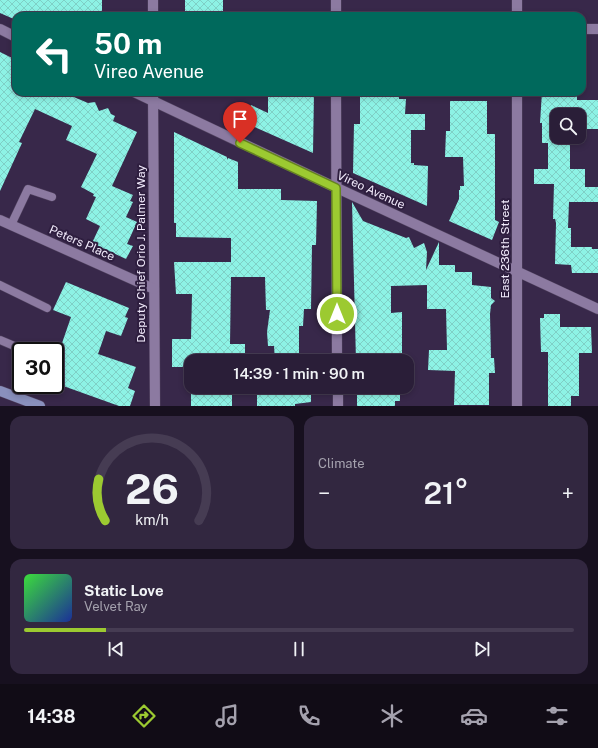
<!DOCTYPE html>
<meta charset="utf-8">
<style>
body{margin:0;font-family:"Public Sans",sans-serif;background:#322740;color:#f1f3f6;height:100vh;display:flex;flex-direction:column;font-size:15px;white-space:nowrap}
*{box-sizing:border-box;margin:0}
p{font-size:13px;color:#a5a2ae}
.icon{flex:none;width:22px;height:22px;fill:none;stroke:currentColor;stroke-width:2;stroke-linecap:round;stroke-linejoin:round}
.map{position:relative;height:406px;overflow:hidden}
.details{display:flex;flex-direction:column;gap:10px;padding:10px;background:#17101f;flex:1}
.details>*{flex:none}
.banner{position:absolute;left:12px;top:12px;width:574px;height:84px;border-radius:12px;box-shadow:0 2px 6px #0003,0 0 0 1px #463c53;background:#00695c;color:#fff;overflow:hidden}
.fabs{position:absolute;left:550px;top:108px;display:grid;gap:8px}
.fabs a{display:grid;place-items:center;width:36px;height:36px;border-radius:8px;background:#2a1e38;box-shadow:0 2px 6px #0003,0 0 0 1px #463c53;font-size:20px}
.speed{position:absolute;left:12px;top:342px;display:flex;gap:8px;font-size:20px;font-weight:700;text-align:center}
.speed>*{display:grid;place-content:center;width:52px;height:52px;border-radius:50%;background:#2a1e38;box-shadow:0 2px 6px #0003,0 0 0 1px #463c53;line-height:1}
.speed .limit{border:2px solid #111;border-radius:6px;background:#fff;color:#111}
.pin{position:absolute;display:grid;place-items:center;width:34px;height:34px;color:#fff;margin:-41px -17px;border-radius:50% 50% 50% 0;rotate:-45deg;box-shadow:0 0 4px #0007}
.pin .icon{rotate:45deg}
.me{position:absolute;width:44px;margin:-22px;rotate:0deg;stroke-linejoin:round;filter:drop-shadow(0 0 3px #0008)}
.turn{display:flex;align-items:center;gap:14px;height:84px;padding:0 16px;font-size:18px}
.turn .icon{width:52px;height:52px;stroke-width:2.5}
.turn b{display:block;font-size:28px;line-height:34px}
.big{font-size:30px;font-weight:600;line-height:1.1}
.details .card{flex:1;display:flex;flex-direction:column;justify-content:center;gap:6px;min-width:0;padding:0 14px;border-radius:12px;background:#322740}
.details .dial{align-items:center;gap:0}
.dial svg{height:104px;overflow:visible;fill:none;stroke:#463c53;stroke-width:7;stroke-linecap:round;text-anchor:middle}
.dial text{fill:#f1f3f6;stroke:none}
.song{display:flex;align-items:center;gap:12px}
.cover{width:48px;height:48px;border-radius:6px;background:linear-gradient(135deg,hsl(120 70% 55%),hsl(230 70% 35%))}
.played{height:4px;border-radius:2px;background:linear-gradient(90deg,#9cca31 15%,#463c53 15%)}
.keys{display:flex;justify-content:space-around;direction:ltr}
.heat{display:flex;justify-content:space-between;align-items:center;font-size:22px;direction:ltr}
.details .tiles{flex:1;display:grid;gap:10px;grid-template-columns:1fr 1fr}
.card:last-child{grid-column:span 2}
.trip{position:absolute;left:184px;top:354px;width:230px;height:40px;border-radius:12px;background:#2a1e38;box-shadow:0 2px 6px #0003,0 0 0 1px #463c53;font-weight:600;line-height:40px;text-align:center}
.tabs{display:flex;height:64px;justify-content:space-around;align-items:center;background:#110c16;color:#a5a2ae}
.tabs .icon{width:28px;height:28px}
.tabs .current{color:#9cca31}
.tabs b{font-size:18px;color:#f1f3f6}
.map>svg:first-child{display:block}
.building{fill:url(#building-cross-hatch)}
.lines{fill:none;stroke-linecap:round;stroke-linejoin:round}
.service-casing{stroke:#524460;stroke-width:9}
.minor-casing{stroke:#524460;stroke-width:11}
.secondary-casing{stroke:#524460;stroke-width:11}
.service{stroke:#8c7aa1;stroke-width:8}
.minor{stroke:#8c7aa1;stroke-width:10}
.secondary{stroke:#8990bd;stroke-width:10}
.route-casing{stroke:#658320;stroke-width:10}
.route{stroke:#9cca31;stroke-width:7}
.labels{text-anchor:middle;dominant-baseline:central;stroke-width:4;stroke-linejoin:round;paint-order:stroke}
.street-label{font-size:12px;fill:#f3ecfd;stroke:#2e1e3f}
</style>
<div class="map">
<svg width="598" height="406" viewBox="0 0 598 406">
<defs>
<pattern id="building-cross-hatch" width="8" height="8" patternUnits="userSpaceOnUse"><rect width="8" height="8" fill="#8df2e5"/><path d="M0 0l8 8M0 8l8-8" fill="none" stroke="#7fd0c6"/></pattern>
</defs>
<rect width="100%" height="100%" fill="#38284a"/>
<g class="building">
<polygon points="0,0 102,0 102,16 16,16 16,20 0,13"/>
<rect x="185" y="0" width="38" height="16"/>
<polygon points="0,52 16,60 16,92 62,92 88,103 95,102 99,111 108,108 111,114 115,116 113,121 137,132 112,186 133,195 130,201 133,202 126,217 137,222 127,244 133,246 126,259 92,243 100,226 86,219 96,197 93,196 94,194 81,187 97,154 66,140 72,126 35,109 19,142 22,143 0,191"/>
<polygon points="268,92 314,92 313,153 243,122 251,105 268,113"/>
<polygon points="542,92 577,92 577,100 598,100 598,129 579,129 579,115 557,115 557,137 577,137 577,143 570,143 570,169 585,169 585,187 598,187 598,202 569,202 568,228 571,228 571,247 592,247 592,249 598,249 598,273 572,273 571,265 555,264 556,223 555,219 553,219 554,184 534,184 534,169 548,169 548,143 542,143 542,123 540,123"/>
<polygon points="360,97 399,97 399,99 406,99 405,114 425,114 425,130 411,130 411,163 414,163 414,165 428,166 427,206 353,173 354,124 360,124"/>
<polygon points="450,101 487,101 487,134 495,134 495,220 499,222 492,240 449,221 459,199 459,190 460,190 460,186 464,186 463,157 445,157 446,131 450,131"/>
<polygon points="174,132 227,157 227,160 228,158 238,162 238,189 281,189 281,200 317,201 316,245 312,245 311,309 304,309 303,326 299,326 299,361 275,361 274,346 268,346 267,332 270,310 266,310 265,277 231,277 230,344 245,344 245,361 191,361 191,367 172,367 172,339 191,339 192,294 176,294 174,262 231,262 231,238 176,237 176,223 174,223"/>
<polygon points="352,202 363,221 406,238 409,237 414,248 424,243 427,252 426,270 439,242 439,265 455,265 455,272 472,272 472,285 491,287 491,298 495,301 491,305 490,314 491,358 494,358 495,373 489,373 489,405 454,405 455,371 428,370 429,350 447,350 446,309 427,309 427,285 391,286 391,313 402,312 402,359 391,359 391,361 356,361"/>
<polygon points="66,282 129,308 125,317 128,318 121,336 106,331 98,354 136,367 128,388 135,391 130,406 119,406 55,383 55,344 61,346 71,317 53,310"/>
<polygon points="544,314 560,314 560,327 591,327 592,353 579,353 579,396 571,396 571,406 548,406 548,352 541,352 540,318 544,318"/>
<rect x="191" y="387" width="41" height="19"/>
<polygon points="257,387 311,387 311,402 295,404 295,406 257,406"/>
<polygon points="357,387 400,387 400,401 395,401 395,406 357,406"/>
</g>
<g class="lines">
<g class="service-casing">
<g id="service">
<polyline points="11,225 28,189 52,197"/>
<polyline points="0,285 47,308"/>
<polyline points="0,340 26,351"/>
</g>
</g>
<g class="minor-casing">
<g id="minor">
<polyline points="153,0 153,16"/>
<polyline points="336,0 336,16"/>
<polyline points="517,0 517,16"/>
<polyline points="0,29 16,37"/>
<polyline points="582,29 598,29"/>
<polyline points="134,92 324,182 598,309"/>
<polyline points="153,92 155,406"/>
<polyline points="336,92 337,361"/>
<polyline points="0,220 154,289"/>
<polyline points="338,387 338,406"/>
<polyline points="517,406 517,92"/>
</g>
</g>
<g class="secondary-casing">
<polyline id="secondary" points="0,391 40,406"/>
</g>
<use href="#service" class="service"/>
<use href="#minor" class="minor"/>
<use href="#secondary" class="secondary"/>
</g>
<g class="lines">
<g class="route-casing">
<polyline id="route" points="240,143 336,188 337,314"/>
</g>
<use href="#route" class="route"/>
</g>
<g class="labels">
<g class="street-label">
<text transform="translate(371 190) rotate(25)">Vireo Avenue</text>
<text transform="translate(82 243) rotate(24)">Peters Place</text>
<text transform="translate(505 249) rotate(-90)">East 236th Street</text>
<text transform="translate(141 254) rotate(-90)">Deputy Chief Orio J. Palmer Way</text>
</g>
</g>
</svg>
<div class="fabs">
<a><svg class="icon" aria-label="search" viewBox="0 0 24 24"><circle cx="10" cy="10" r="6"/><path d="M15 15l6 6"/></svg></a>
</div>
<div class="speed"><div class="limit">30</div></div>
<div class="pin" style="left:240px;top:143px;background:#d93025"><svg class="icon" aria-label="arrive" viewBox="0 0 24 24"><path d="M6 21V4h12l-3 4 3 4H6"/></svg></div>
<svg class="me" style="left:337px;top:314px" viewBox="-20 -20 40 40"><circle r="17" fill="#9cca31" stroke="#fff" stroke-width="3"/><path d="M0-11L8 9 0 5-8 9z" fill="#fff"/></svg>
<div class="trip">14:39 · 1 min · 90 m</div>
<div class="banner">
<div class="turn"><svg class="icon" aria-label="left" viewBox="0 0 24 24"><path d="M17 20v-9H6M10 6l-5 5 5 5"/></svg><div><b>50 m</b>Vireo Avenue</div></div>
</div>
</div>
<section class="details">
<div class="tiles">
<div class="card dial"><svg viewBox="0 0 100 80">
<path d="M14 69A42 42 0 1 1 86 69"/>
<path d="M14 69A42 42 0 0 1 9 37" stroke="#9cca31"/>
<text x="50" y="56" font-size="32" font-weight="700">26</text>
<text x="50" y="72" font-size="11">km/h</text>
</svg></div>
<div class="card"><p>Climate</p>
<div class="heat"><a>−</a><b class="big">21°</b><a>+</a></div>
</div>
<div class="card">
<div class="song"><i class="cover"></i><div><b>Static Love</b><p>Velvet Ray</p></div></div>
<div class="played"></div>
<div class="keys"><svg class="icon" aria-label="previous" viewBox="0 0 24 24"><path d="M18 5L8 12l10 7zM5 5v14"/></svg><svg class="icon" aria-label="pause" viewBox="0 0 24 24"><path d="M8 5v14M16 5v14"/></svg><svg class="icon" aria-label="next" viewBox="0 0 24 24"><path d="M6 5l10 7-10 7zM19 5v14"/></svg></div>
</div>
</div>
</section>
<nav class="tabs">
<b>14:38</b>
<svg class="icon current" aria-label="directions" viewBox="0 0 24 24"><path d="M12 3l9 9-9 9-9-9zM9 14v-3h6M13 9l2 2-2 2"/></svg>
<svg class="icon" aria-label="music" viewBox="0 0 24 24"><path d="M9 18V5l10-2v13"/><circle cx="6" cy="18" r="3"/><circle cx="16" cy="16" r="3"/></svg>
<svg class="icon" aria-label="phone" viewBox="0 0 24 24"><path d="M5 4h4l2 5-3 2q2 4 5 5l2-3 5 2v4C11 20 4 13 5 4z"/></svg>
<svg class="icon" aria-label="climate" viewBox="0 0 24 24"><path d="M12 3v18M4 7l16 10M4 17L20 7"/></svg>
<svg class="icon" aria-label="car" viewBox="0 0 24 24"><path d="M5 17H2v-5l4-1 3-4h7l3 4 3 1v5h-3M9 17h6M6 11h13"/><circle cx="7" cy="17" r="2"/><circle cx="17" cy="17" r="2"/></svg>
<svg class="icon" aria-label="filters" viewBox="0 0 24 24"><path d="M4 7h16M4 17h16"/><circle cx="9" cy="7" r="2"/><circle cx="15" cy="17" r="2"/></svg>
</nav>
